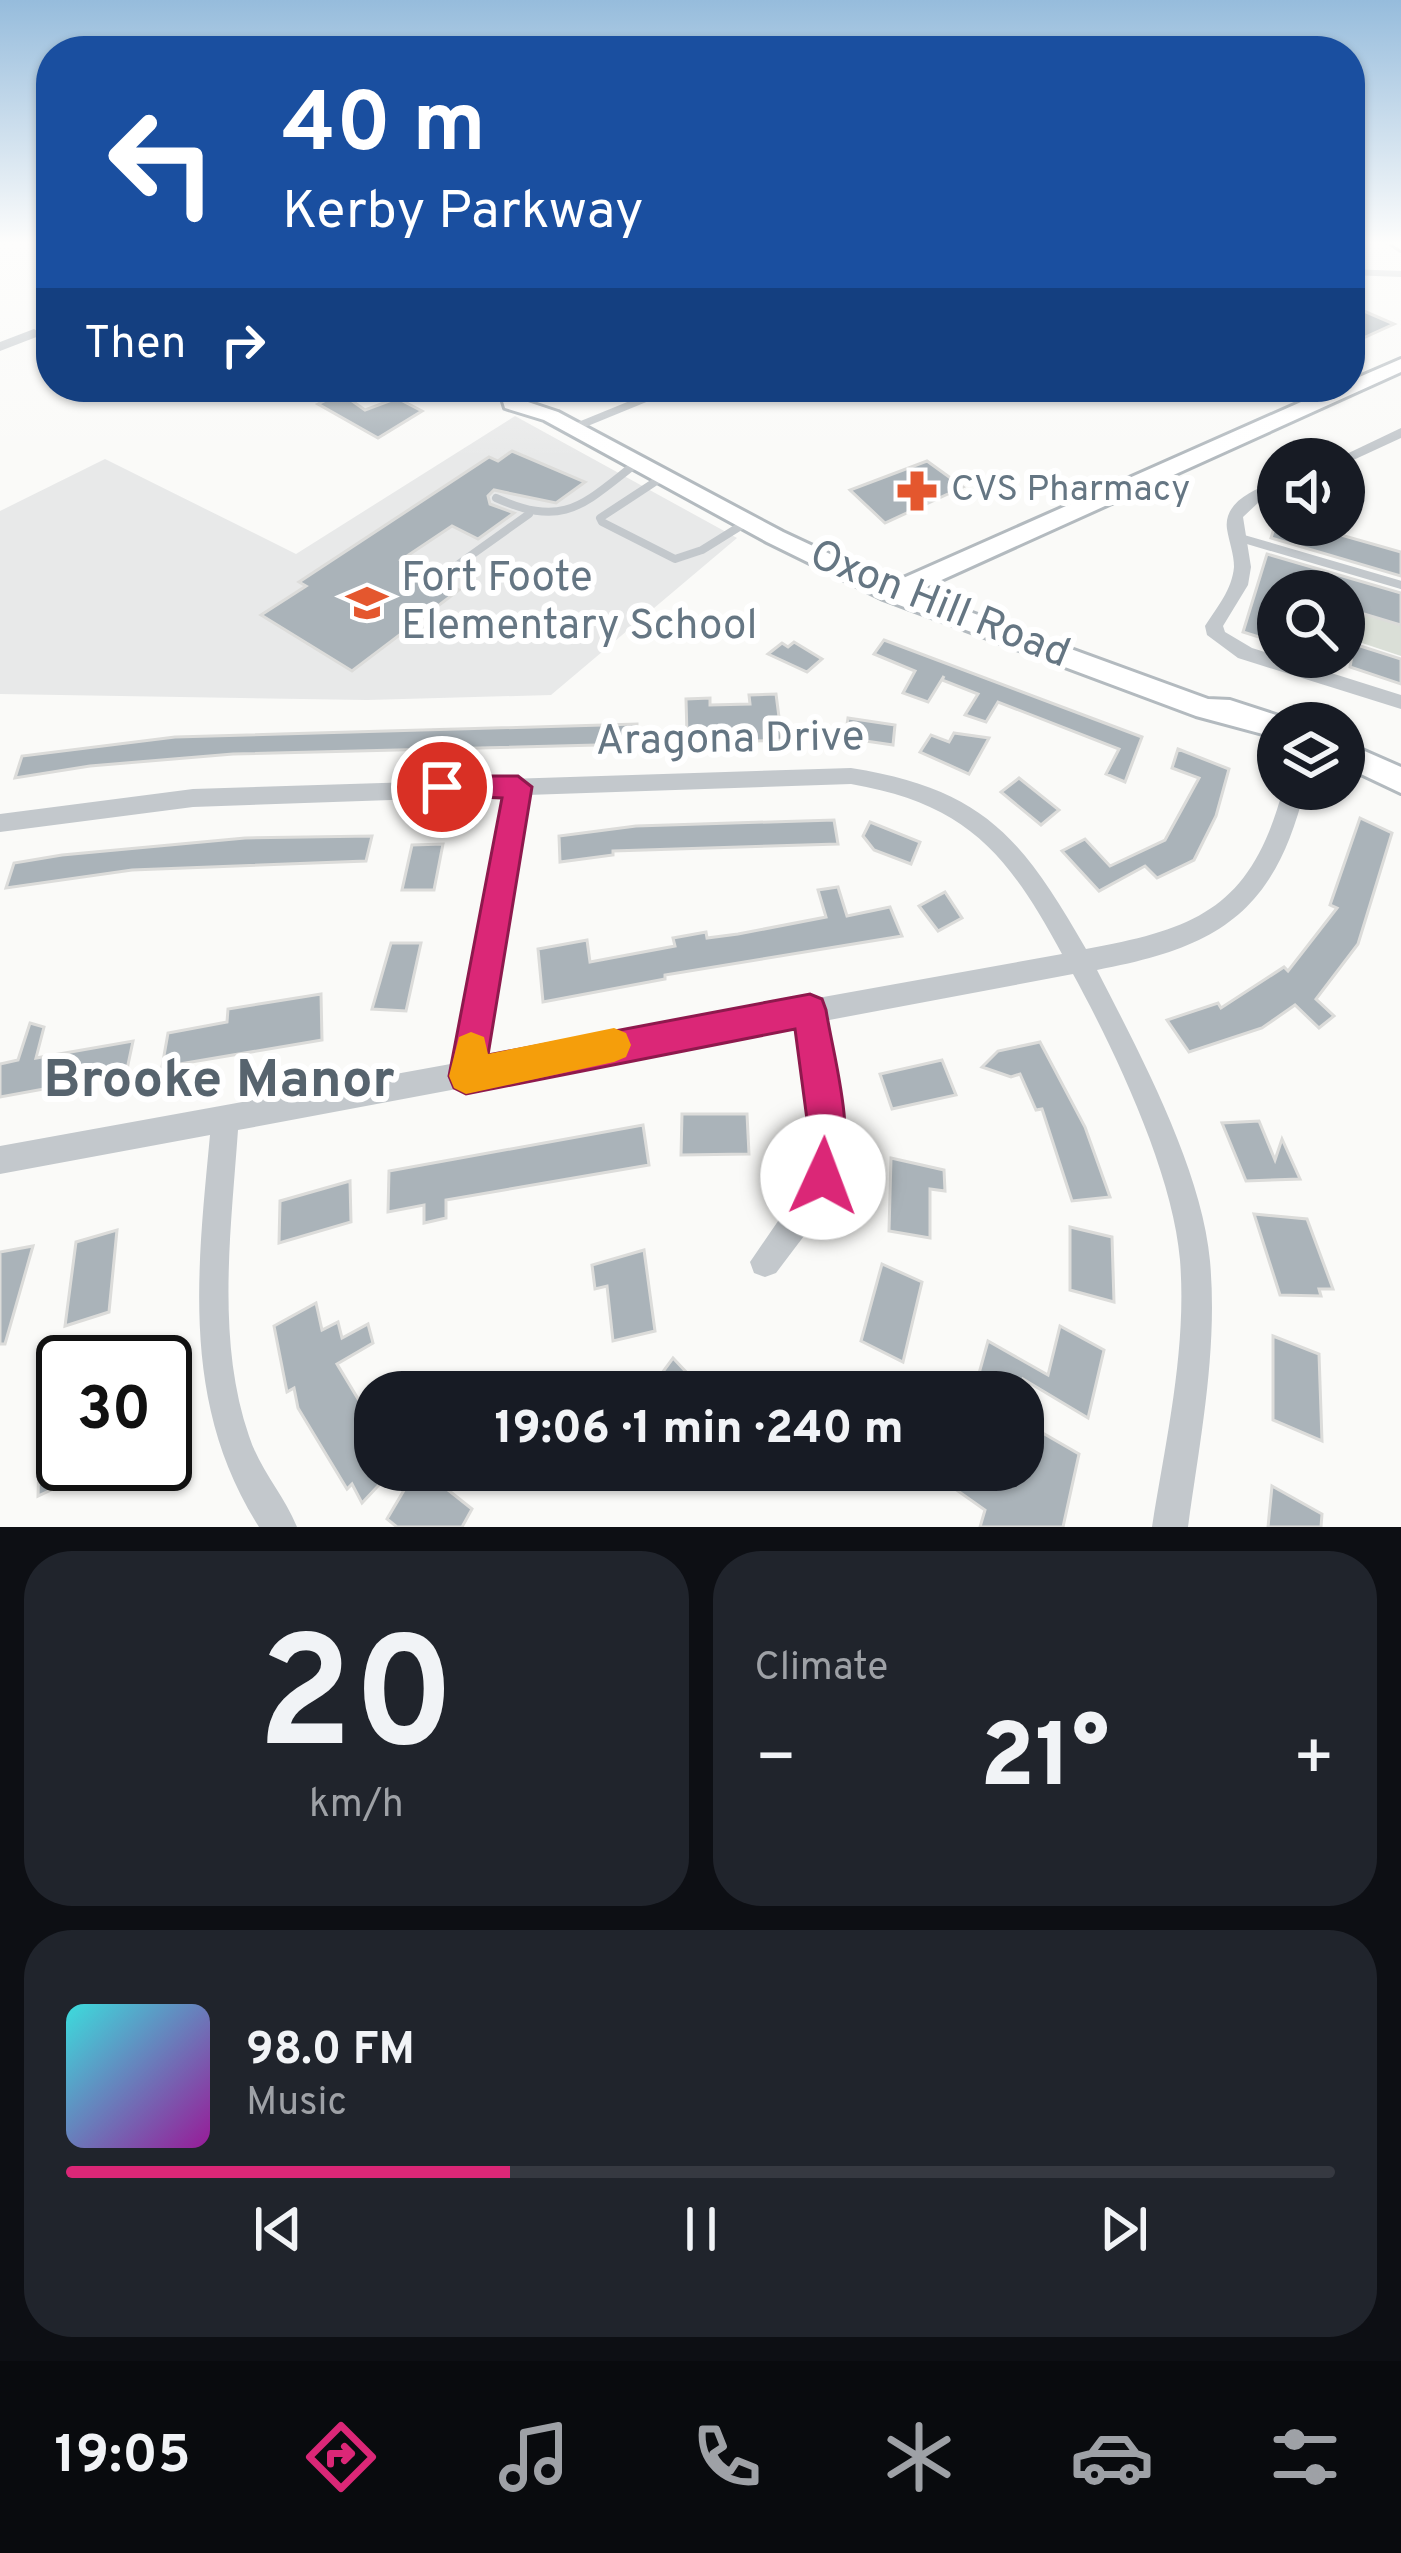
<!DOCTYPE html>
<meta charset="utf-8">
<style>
body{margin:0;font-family:Overpass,sans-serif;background:#20242c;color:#f1f3f6;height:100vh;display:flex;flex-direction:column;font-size:45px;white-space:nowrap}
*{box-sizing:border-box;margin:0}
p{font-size:39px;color:#9ea1a6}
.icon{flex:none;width:66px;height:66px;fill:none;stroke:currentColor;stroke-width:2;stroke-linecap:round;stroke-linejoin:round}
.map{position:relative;height:1527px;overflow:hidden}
.side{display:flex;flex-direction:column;gap:24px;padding:24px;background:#0d0f14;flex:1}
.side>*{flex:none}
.guide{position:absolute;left:36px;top:36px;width:1329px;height:366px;border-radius:48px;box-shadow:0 3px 9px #0004;background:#1a4fa0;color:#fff;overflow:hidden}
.fabs{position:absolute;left:1257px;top:438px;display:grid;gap:24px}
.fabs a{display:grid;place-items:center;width:108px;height:108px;border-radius:50%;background:#171b24;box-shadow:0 3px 9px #0004;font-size:60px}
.speed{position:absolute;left:36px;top:1335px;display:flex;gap:24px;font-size:60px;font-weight:700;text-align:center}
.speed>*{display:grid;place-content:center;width:156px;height:156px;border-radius:50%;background:#171b24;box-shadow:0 3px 9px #0004;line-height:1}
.speed .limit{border:6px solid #111;border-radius:18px;background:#fff;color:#111}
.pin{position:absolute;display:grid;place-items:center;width:102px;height:102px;color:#fff;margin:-51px;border:6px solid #fff;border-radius:50%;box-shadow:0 3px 12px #0007}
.me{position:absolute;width:132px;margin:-66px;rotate:2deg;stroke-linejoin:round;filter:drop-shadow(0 0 9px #0008)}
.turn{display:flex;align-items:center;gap:42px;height:252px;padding:0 48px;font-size:54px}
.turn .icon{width:156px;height:156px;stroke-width:2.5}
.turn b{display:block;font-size:84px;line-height:102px}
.then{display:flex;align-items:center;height:114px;padding:0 48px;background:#0003;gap:24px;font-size:45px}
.big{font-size:90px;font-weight:800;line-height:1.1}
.side .card{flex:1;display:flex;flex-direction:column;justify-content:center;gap:18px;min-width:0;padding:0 42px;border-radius:48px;background:#20242c}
.side .dial{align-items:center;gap:0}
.dial b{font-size:156px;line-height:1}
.song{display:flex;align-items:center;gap:36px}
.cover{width:144px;height:144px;border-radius:18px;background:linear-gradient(135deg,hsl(180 70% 55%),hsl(300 70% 35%))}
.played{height:12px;border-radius:6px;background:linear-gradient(90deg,#db2777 35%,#363941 35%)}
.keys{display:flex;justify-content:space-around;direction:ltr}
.heat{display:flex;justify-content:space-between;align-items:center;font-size:66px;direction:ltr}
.side .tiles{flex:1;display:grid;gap:24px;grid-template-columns:1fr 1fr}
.card:last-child{grid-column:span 2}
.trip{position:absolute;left:354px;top:1371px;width:690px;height:120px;border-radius:48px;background:#171b24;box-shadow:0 3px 9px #0004;font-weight:800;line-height:120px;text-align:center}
.dock{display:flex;height:192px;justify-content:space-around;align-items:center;background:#090b0e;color:#9ea1a6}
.dock .icon{width:84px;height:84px}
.dock .on{color:#db2777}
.dock b{font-size:54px;color:#f1f3f6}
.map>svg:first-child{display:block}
.built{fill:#e8e9e9}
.green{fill:#dadfd7}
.building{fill:#aab3b9;stroke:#dcdcda;stroke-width:3}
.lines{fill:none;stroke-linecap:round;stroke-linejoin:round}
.secondary-casing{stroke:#b3babf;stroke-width:6}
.lane{stroke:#c3c8cc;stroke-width:8}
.street{fill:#c3c8cc;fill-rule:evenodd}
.secondary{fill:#fff;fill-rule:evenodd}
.route{fill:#db2777;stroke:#8e194d;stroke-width:3}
.slow{fill:#f59e0b}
.labels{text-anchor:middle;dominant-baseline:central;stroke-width:12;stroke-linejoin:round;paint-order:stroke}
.far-poi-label{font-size:36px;fill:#657683;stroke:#fff;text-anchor:start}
.poi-label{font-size:42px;fill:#657683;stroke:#fff;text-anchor:start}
.street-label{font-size:42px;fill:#657683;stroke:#fff}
.near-neighbourhood-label{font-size:54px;font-weight:bold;fill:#57646e;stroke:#fff}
</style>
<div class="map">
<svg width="1401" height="1527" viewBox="0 0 1401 1527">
<rect width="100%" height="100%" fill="#fafaf8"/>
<polygon class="built" points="515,416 737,538 551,695 367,700 0,694 0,511 105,459 296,554"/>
<polygon class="green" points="1344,607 1401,626 1401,656 1344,637"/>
<g class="building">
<polygon points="1350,305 1394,324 1350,344"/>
<polygon points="341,393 365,410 397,398 422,411 378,438 318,404"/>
<polygon points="512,451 585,482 556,503 494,490 488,496 490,504 514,513 478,539 452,526 401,560 459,590 352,671 261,615 306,586 299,582 489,457 498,461"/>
<polygon points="927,461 963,487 885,523 850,490"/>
<polygon points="1275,525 1306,525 1401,552 1401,576 1271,538"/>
<polygon points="1267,554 1401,593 1401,625 1344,608 1344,591 1278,588 1278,643 1243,632"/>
<polygon points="884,640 1142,737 1125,782 1106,774 1119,749 998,702 986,722 965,715 978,694 942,680 944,676 928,702 903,693 915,671 874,654"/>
<polygon points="794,642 822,659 807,672 768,654 782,643 788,647"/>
<polygon points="1354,644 1401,659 1401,684 1350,667"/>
<polygon points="776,694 782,740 754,741 753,734 687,735 686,699 710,698 710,705 750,704 749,695"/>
<polygon points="848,718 895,725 893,745 845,738"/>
<polygon points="637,724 637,744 233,754 90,766 15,778 22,756 175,737"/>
<polygon points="954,733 989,738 969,774 920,752 931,735 949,742"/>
<polygon points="1178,749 1229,769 1216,816 1194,860 1157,878 1145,866 1099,891 1062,851 1085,839 1110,866 1165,840 1199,778 1172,768"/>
<polygon points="1019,778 1059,810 1041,825 1001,792"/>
<polygon points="1360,818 1392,833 1358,944 1316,999 1334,1016 1319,1028 1295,1005 1262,1028 1189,1052 1167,1020 1218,1003 1221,1008 1284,967 1288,971 1337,908 1330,905"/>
<polygon points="834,820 838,844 613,851 613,855 560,862 559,836 636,826"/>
<polygon points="870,822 920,842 911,864 874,850 863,836"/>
<polygon points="372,836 366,861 132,870 6,888 14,863 62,855 245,838"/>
<polygon points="443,844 434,890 402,890 412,845"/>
<polygon points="838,887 847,916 890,907 902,936 665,975 665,979 543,1002 538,949 587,940 590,962 675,946 673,938 706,932 707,938 738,934 826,917 818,890"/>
<polygon points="945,892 962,918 938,931 919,906"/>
<polygon points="391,943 421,943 406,1011 372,1009"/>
<polygon points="321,994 322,1040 162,1067 168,1033 227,1022 228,1009"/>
<polygon points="30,1023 44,1027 36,1058 133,1041 126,1074 0,1097 0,1064 18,1060"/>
<polygon points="1040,1042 1085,1127 1110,1197 1072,1201 1042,1109 1036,1110 1020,1074 1011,1077 982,1067 998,1051"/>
<polygon points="942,1060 956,1095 892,1109 880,1074"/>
<polygon points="682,1114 747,1114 749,1154 681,1155"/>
<polygon points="1259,1121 1275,1160 1282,1139 1300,1179 1246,1181 1222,1123"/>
<polygon points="643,1125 649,1165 446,1200 446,1218 424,1223 424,1205 388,1212 389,1171"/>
<polygon points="891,1158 944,1170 945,1191 930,1189 930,1238 889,1231"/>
<polygon points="350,1181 351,1222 279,1243 280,1201"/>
<polygon points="1254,1214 1307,1219 1333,1289 1319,1289 1321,1296 1280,1295"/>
<polygon points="1070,1227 1112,1237 1114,1302 1070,1290"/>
<polygon points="117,1230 109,1312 65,1326 76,1242"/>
<polygon points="33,1246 5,1344 0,1344 0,1252"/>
<polygon points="644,1250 655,1331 613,1341 607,1286 595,1289 592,1265"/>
<polygon points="882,1264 922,1282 903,1362 861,1341"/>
<polygon points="316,1303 322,1330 338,1322 342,1338 368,1324 373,1343 337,1364 375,1427 375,1470 393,1470 362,1503 352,1484 347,1489 298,1408 294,1388 287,1392 274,1326"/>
<polygon points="1060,1326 1104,1350 1088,1418 1023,1379 1020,1392 1003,1392 978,1377 988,1341 1048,1375"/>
<polygon points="1273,1336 1319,1354 1322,1441 1273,1420"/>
<polygon points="673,1358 705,1392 648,1392"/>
<polygon points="1034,1428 1079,1454 1063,1527 980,1527 985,1510 948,1484 952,1470 1024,1470"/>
<polygon points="63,1451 63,1464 106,1464 38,1496 39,1462"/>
<polygon points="416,1470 423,1470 472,1509 462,1527 397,1527 387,1519"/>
<polygon points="1272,1486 1322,1514 1321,1527 1268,1527"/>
</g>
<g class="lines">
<g class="secondary-casing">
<g id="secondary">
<polygon points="1392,244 1401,244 1401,250"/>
<polygon points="1401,359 1401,372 915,592 1208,699 1230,700 1288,719 1290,723 1278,723 1278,738 1196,716 883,599 767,542 544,420 505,408 501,395 518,391 522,400 558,412 783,532 892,583 1335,387 1350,387 1350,381"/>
<polygon points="1344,742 1401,767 1401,793 1344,766"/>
</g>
</g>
<g class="lane">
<polyline points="664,476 600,518 602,522 675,559 702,550 747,522"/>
<path d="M496,498c70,31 87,6 142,-36"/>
<polyline points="1237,537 1401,585"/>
<polyline points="456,566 529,514"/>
</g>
<g class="street">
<polygon points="1350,269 1401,271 1401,277 1350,275"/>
<polygon points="34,329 40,333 39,336 0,351 0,342"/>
<polygon points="664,387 683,387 578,430 566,427"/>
<polygon points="1401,428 1401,438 1349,462 1336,459"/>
<path d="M1278,481v11l-18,9 -17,16 8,50 -3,18 -25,41 2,6 27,16 149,47v14l-163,-51 -31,-23 -2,-9c12,-19 27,-36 29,-59 0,-13 -5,-25 -7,-38 -4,-28 30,-41 51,-48z"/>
<path d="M851,768c133,21 171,70 235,181 113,-20 166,-43 197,-160h22c-31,124 -86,158 -208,181 42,82 105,199 113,291 8,89 -10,178 -22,266h-36c14,-88 35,-178 28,-267 -7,-87 -65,-209 -107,-286l-249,47 17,135 -13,40 -15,28 -37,49 -11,4 -11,-4 -4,-11 50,-73 13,-33 -14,-131 -561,105c-7,100 -22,210 11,306 11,34 35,59 48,91h-38c-78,-123 -62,-254 -49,-392l-210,39v-28l456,-83 50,-267 -313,11 -193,25v-18l193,-25zM851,784c116,20 157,70 211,170l-579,104 44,-263z"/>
</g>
<use href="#secondary" class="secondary"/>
</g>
<linearGradient id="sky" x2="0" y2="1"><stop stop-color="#96bcdc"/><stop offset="0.53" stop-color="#fdfdfc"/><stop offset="1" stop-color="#fdfdfc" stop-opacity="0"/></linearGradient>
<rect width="1401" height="458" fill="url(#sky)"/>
<path class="route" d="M442,776h76l14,11 -44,268 322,-61 12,5 4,11c9,55 32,127 10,180l-13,6 -13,-6 -6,-13 4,-50 -13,-98 -329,65 -12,-6 -5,-12 53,-278 -70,-3 -4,-8z"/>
<polygon class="slow" points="614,1028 626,1033 631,1045 626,1057 614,1062 466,1094 454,1088 449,1076 459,1037 471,1032 484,1037 488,1054"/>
<defs>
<g id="pharmacy-bare" transform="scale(3.24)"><path d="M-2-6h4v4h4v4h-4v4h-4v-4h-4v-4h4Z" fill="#e4572e" stroke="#fff" stroke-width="2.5" paint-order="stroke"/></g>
<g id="school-bare" transform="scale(3.24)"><path d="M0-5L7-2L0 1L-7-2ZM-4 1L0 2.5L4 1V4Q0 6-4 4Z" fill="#e4572e" stroke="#fff" stroke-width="2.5" paint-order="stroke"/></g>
</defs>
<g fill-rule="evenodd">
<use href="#pharmacy-bare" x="917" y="491"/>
<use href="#school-bare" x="367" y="603"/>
</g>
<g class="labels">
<g class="far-poi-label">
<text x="951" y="491">CVS Pharmacy</text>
</g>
<g class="poi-label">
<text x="401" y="579">Fort Foote<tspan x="401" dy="48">Elementary School</tspan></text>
</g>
<g class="street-label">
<text transform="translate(939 606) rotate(22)">Oxon Hill Road</text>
<text transform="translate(730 741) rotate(-1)">Aragona Drive</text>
</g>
<g class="near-neighbourhood-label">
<text x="219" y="1082">Brooke Manor</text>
</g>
</g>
</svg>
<div class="fabs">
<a><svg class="icon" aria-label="sound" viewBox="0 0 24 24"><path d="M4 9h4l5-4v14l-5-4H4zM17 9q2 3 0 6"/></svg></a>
<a><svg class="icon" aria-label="search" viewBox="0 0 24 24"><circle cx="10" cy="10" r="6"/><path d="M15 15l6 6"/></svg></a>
<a><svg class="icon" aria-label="layers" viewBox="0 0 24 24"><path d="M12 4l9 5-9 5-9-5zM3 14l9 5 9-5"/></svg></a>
</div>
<div class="speed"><div class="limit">30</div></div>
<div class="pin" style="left:442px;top:787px;background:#d93025"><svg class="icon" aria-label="arrive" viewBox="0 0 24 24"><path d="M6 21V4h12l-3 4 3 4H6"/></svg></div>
<svg class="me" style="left:823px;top:1177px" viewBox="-20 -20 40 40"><circle r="19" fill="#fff"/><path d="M0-13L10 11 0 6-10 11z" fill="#db2777"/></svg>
<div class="trip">19:06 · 1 min · 240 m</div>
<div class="guide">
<div class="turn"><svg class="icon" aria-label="left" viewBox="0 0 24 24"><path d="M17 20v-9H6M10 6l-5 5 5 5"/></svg><div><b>40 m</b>Kerby Parkway</div></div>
<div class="then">Then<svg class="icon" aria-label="right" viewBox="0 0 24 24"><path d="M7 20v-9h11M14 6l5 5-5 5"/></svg></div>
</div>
</div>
<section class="side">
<div class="tiles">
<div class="card dial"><b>20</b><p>km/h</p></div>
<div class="card"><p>Climate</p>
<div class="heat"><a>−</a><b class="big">21°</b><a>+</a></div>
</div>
<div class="card">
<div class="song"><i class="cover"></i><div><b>98.0 FM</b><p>Music</p></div></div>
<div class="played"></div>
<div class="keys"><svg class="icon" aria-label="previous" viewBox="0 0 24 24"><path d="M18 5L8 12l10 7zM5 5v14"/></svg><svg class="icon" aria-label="pause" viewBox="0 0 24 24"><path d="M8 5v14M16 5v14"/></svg><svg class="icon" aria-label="next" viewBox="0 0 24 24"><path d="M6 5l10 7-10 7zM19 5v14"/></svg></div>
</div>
</div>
</section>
<nav class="dock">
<b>19:05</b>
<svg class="icon on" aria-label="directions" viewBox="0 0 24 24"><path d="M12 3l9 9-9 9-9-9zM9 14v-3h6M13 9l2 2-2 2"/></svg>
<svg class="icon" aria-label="music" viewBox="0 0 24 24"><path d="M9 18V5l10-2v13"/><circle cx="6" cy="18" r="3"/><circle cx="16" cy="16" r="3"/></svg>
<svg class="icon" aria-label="phone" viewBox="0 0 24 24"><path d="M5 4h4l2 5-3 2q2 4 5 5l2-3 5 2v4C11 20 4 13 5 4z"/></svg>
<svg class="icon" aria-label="climate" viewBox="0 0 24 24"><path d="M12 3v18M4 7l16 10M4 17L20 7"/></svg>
<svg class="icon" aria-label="car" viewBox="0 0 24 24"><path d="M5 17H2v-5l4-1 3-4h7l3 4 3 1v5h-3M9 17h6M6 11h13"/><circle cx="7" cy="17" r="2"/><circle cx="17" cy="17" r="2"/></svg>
<svg class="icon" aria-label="filters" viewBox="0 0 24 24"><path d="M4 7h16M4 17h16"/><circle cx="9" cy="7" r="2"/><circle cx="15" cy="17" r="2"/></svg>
</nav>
